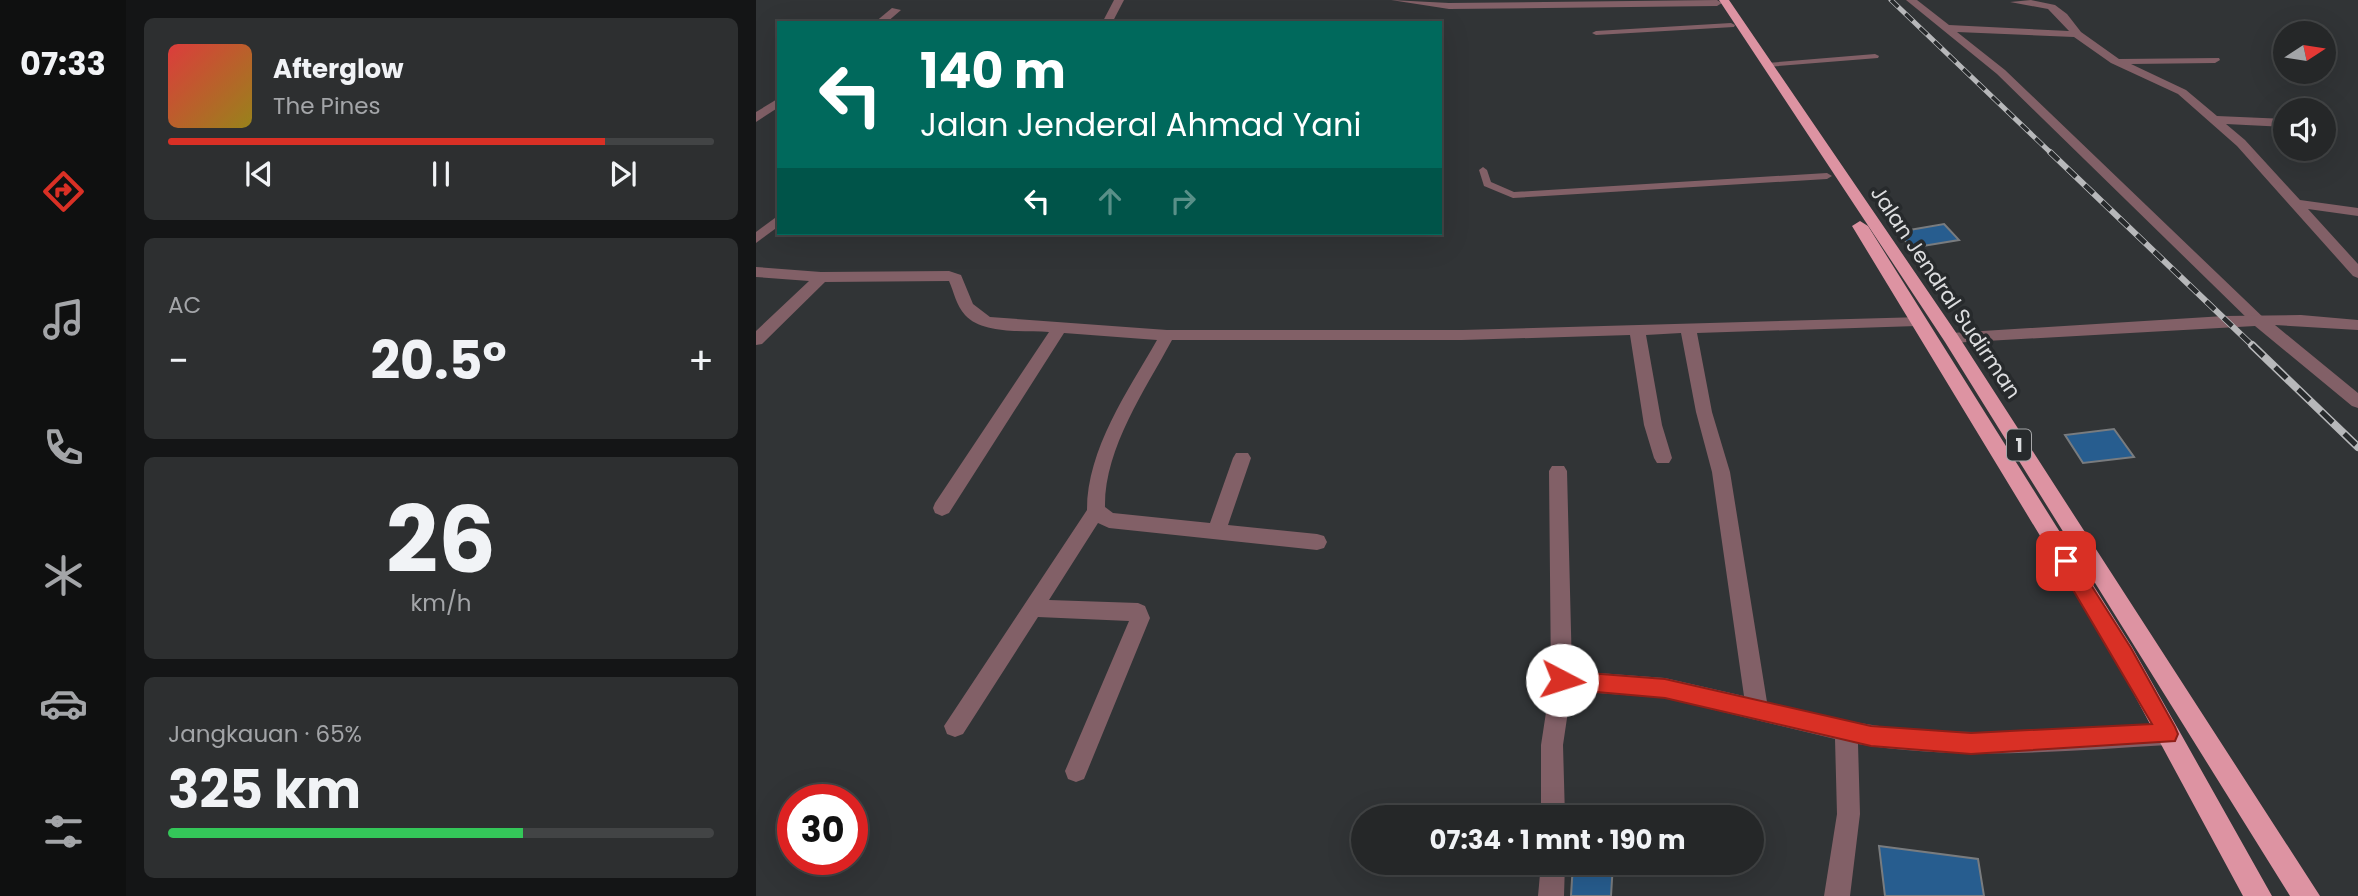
<!DOCTYPE html>
<html lang="id">
<meta charset="utf-8">
<style>
body{margin:0;font-family:Poppins,sans-serif;background:#2d2f30;color:#f1f3f6;height:100vh;display:flex;flex-direction:column;font-size:26px;white-space:nowrap}
*{box-sizing:border-box;margin:0}
p{font-size:23px;color:#a3a5a8}
.icon{flex:none;width:38px;height:38px;fill:none;stroke:currentColor;stroke-width:2;stroke-linecap:round;stroke-linejoin:round}
.map{position:relative;flex:1;overflow:hidden}
.drawer{display:flex;flex-direction:column;gap:18px;padding:18px;background:#141516;width:630px}
.drawer>*{flex:none}
.hud{position:absolute;left:21px;top:21px;width:665px;height:214px;border-radius:0px;box-shadow:0 7px 28px #0002,0 0 0 2px #424445;background:#00695c;color:#fff;overflow:hidden}
.needle{width:46px;rotate:78deg}
.controls{position:absolute;left:1517px;top:21px;display:grid;gap:14px}
.controls a{display:grid;place-items:center;width:63px;height:63px;border-radius:50%;background:#252728;box-shadow:0 7px 28px #0002,0 0 0 2px #424445;font-size:35px}
.speed{position:absolute;left:21px;top:784px;display:flex;gap:14px;font-size:35px;font-weight:700;text-align:center}
.speed>*{display:grid;place-content:center;width:91px;height:91px;border-radius:50%;background:#252728;box-shadow:0 7px 28px #0002,0 0 0 2px #424445;line-height:1}
.speed .limit{border:10px solid #d22;background:#fff;color:#111}
.pin{position:absolute;display:grid;place-items:center;width:60px;height:60px;color:#fff;margin:-30px;border-radius:14px;box-shadow:0 4px 10px #0006}
.me{position:absolute;width:77px;margin:-38px;rotate:95deg;stroke-linejoin:round;filter:drop-shadow(0 0 5px #0008)}
.turn{display:flex;align-items:center;gap:24px;height:147px;padding:0 28px;font-size:32px}
.turn .icon{width:91px;height:91px;stroke-width:2.5}
.turn b{display:block;font-size:49px;line-height:60px}
.lanes{display:flex;align-items:center;height:66px;padding:0 28px;background:#0003;justify-content:center;gap:35px;direction:ltr}
.lanes .off{opacity:.35}
.big{font-size:52px;font-weight:700;line-height:1.1}
.drawer .card{flex:1;display:flex;flex-direction:column;justify-content:center;gap:10px;min-width:0;padding:0 24px;border-radius:10px;background:#2d2f30}
.drawer .dial{align-items:center;gap:0}
.dial b{font-size:91px;line-height:1}
.song{display:flex;align-items:center;gap:21px}
.cover{width:84px;height:84px;border-radius:10px;background:linear-gradient(135deg,hsl(0 70% 55%),hsl(50 70% 35%))}
.played{height:7px;border-radius:4px;background:linear-gradient(90deg,#d93025 80%,#424445 80%)}
.keys{display:flex;justify-content:space-around;direction:ltr}
.heat{display:flex;justify-content:space-between;align-items:center;font-size:38px;direction:ltr}
.charge{height:10px;border-radius:5px;background:linear-gradient(90deg,#34c759 65%,#424445 0)}
.trip{position:absolute;left:595px;top:805px;width:413px;height:70px;border-radius:35px;background:#252728;box-shadow:0 7px 28px #0002,0 0 0 2px #424445;font-weight:700;line-height:70px;text-align:center}
main{display:flex;flex:1;min-height:0}
.dock{display:flex;flex-direction:column;width:126px;justify-content:space-around;align-items:center;background:#0f1010;color:#a3a5a8}
.dock .icon{width:49px;height:49px}
.dock .active{color:#d93025}
.dock b{font-size:32px;color:#f1f3f6}
.map>svg:first-child{display:block}
.building{fill:#275d8f;stroke:#797c7f;stroke-width:2}
.lines{fill:none;stroke-linecap:round;stroke-linejoin:round}
.service{fill:#826067;fill-rule:evenodd}
.minor{fill:#826067;fill-rule:evenodd}
.tertiary{fill:#826067;fill-rule:evenodd}
.trunk{fill:#dd93a2;fill-rule:evenodd}
.rail-far2-casing{stroke:#b7b8ba;stroke-width:5}
.rail-far1-casing{stroke:#b7b8ba;stroke-width:6}
.rail-casing{stroke:#b7b8ba;stroke-width:8}
.rail-far2{stroke:#272a2c;stroke-width:3.5;stroke-dasharray:10;stroke-linecap:butt}
.rail-far1{stroke:#272a2c;stroke-width:4.5;stroke-dasharray:12;stroke-linecap:butt}
.rail{stroke:#272a2c;stroke-width:5;stroke-dasharray:16;stroke-linecap:butt}
.route{fill:#d93025;stroke:#8d1f18;stroke-width:2}
.labels{text-anchor:middle;dominant-baseline:central;stroke-width:7;stroke-linejoin:round;paint-order:stroke}
.shield{fill:#272a2c;stroke:#a6a7a9;stroke-width:2}
.shield-label{font-size:19px;font-weight:bold;fill:#dcdddf}
.street-label{font-size:21px;fill:#dcdddf;stroke:#272a2c}
</style>
<main>
<nav class="dock">
<b>07:33</b>
<svg class="icon active" aria-label="directions" viewBox="0 0 24 24"><path d="M12 3l9 9-9 9-9-9zM9 14v-3h6M13 9l2 2-2 2"/></svg>
<svg class="icon" aria-label="music" viewBox="0 0 24 24"><path d="M9 18V5l10-2v13"/><circle cx="6" cy="18" r="3"/><circle cx="16" cy="16" r="3"/></svg>
<svg class="icon" aria-label="phone" viewBox="0 0 24 24"><path d="M5 4h4l2 5-3 2q2 4 5 5l2-3 5 2v4C11 20 4 13 5 4z"/></svg>
<svg class="icon" aria-label="climate" viewBox="0 0 24 24"><path d="M12 3v18M4 7l16 10M4 17L20 7"/></svg>
<svg class="icon" aria-label="car" viewBox="0 0 24 24"><path d="M5 17H2v-5l4-1 3-4h7l3 4 3 1v5h-3M9 17h6M6 11h13"/><circle cx="7" cy="17" r="2"/><circle cx="17" cy="17" r="2"/></svg>
<svg class="icon" aria-label="filters" viewBox="0 0 24 24"><path d="M4 7h16M4 17h16"/><circle cx="9" cy="7" r="2"/><circle cx="15" cy="17" r="2"/></svg>
</nav>
<section class="drawer">
<div class="card">
<div class="song"><i class="cover"></i><div><b>Afterglow</b><p>The Pines</p></div></div>
<div class="played"></div>
<div class="keys"><svg class="icon" aria-label="previous" viewBox="0 0 24 24"><path d="M18 5L8 12l10 7zM5 5v14"/></svg><svg class="icon" aria-label="pause" viewBox="0 0 24 24"><path d="M8 5v14M16 5v14"/></svg><svg class="icon" aria-label="next" viewBox="0 0 24 24"><path d="M6 5l10 7-10 7zM19 5v14"/></svg></div>
</div>
<div class="card"><p>AC</p>
<div class="heat"><a>−</a><b class="big">20.5°</b><a>+</a></div>
</div>
<div class="card dial"><b>26</b><p>km/h</p></div>
<div class="card"><p>Jangkauan · 65%</p><b class="big">325 km</b><div class="charge"></div></div>
</section>
<div class="map">
<svg width="1602" height="896" viewBox="0 0 1602 896">
<rect width="100%" height="100%" fill="#313436"/>
<g class="building">
<polygon points="1188,224 1203,240 1155,248 1142,232"/>
<polygon points="1358,429 1378,457 1327,463 1309,435"/>
<polygon points="1123,846 1222,859 1228,896 1129,896"/>
<polygon points="817,863 857,863 855,896 815,896"/>
</g>
<g class="lines">
<g class="service">
<polygon points="975,23 979,25 978,27 840,35 836,33 840,31"/>
<polygon points="1119,54 1123,56 1122,58 1011,67 1007,65 1011,63"/>
<polygon points="727,167 731,170 735,182 758,192 1071,173 1076,176 1071,179 757,198 728,186 723,170"/>
</g>
<g class="minor">
<polygon points="358,0 368,0 356,23 346,23"/>
<polygon points="635,0 693,3 961,0 966,3 961,6 693,9"/>
<polygon points="1150,0 1161,0 1193,25 1313,31 1292,9 1254,2 1275,0 1299,5 1311,14 1325,32 1363,59 1463,58 1464,60 1459,63 1375,64 1430,90 1461,116 1530,119 1530,127 1470,124 1489,140 1544,200 1602,208 1602,216 1552,209 1602,264 1602,278 1597,276 1481,146 1422,94 1355,63 1318,37 1201,32 1249,70 1510,320 1507,324 1497,324 1241,74"/>
<polygon points="136,8 145,10 130,23 118,23"/>
<polygon points="23,98 23,107 0,122 0,112"/>
<polygon points="23,215 23,226 0,243 0,232"/>
<path d="M0,267l65,5 128,-1 12,4 12,29 17,13 177,13h295l460,-13 3,4 -8,5 -220,7 15,79 18,60 37,230c39,9 79,20 119,25 94,11 188,1 282,-4l8,3 3,8 -3,8 -8,3c-104,6 -207,16 -310,-1l2,70 -10,82h-26l13,-82 -2,-75 -170,-41 -94,-7 -8,54 2,72h-24v-72l10,-65 -2,-209 3,-5h12l3,5 5,200 93,7 79,18 -32,-224 -16,-60 -15,-79 -35,2 16,90 10,33 -3,5h-12l-3,-5 -10,-33 -14,-90 -168,5h-290c-27,50 -68,109 -67,167l8,6 97,10 23,-65 3,-5h12l3,5 -23,67 89,9 7,2 3,6 -3,6 -7,2 -208,-22 -11,-5 -49,77 89,3 7,3 5,12 -66,161 -8,3 -8,-3 -3,-8 64,-150 -91,-4 -75,117 -8,3 -8,-3 -3,-8 143,-216c0,-61 41,-119 70,-170l-93,-7 -115,180 -7,3 -7,-3 -2,-5 2,-5 114,-171c-24,-2 -66,3 -84,-17 -9,-10 -11,-23 -16,-34l-124,1 -63,62 -6,1v-14l53,-50 -53,-4z"/>
<polygon points="785,863 809,863 808,896 782,896"/>
</g>
<polygon class="tertiary" points="1545,315 1602,320 1602,330 1519,325 1602,393 1602,408 1596,406 1499,326 1195,343 1187,338 1195,333 1468,316"/>
<g class="trunk">
<polygon points="963,0 973,0 1201,334 1564,896 1534,896 1189,342"/>
<polygon points="1104,221 1112,226 1376,647 1516,896 1487,896 1360,661 1096,226"/>
</g>
<g class="rail-far2-casing">
<polyline id="rail-far2" points="1135,0 1296,154"/>
</g>
<g class="rail-far1-casing">
<polyline id="rail-far1" points="1294,152 1498,347"/>
</g>
<g class="rail-casing">
<polyline id="rail" points="1496,345 1602,447"/>
</g>
<use href="#rail-far2" class="rail-far2"/>
<use href="#rail-far1" class="rail-far1"/>
<use href="#rail" class="rail"/>
</g>
<polygon class="route" points="1310,553 1316,555 1375,648 1419,727 1422,734 1419,741 1215,754 1115,746 909,698 806,689 799,686 796,680 799,673 806,671 909,679 1115,726 1215,733 1396,724 1303,566 1301,561 1303,555"/>
<g class="labels">
<rect class="shield" x="1251" y="429.5" width="24" height="31" rx="5"/>
<g class="shield-label">
<text x="1263" y="445">1</text>
</g>
<g class="street-label">
<text transform="translate(1190 292) rotate(56)">Jalan Jendral Sudirman</text>
</g>
</g>
</svg>
<div class="controls">
<a><svg class="needle" viewBox="-14 -14 28 28"><path d="M0-13l5 13h-10z" fill="#e53935"/><path d="M0 13l5-13h-10z" fill="#a3a5a8"/></svg></a>
<a><svg class="icon" aria-label="sound" viewBox="0 0 24 24"><path d="M4 9h4l5-4v14l-5-4H4zM17 9q2 3 0 6"/></svg></a>
</div>
<div class="speed"><div class="limit">30</div></div>
<div class="pin" style="left:1310px;top:561px;background:#d93025"><svg class="icon" aria-label="arrive" viewBox="0 0 24 24"><path d="M6 21V4h12l-3 4 3 4H6"/></svg></div>
<svg class="me" style="left:806px;top:680px" viewBox="-20 -20 40 40"><circle r="19" fill="#fff"/><path d="M0-13L10 11 0 6-10 11z" fill="#d93025"/></svg>
<div class="trip">07:34 · 1 mnt · 190 m</div>
<div class="hud">
<div class="turn"><svg class="icon" aria-label="left" viewBox="0 0 24 24"><path d="M17 20v-9H6M10 6l-5 5 5 5"/></svg><div><b>140 m</b>Jalan Jenderal Ahmad Yani</div></div>
<div class="lanes"><svg class="icon" aria-label="left" viewBox="0 0 24 24"><path d="M17 20v-9H6M10 6l-5 5 5 5"/></svg><svg class="icon off" aria-label="ahead" viewBox="0 0 24 24"><path d="M12 20V5M6 11l6-6 6 6"/></svg><svg class="icon off" aria-label="right" viewBox="0 0 24 24"><path d="M7 20v-9h11M14 6l5 5-5 5"/></svg></div>
</div>
</div>
</main>
